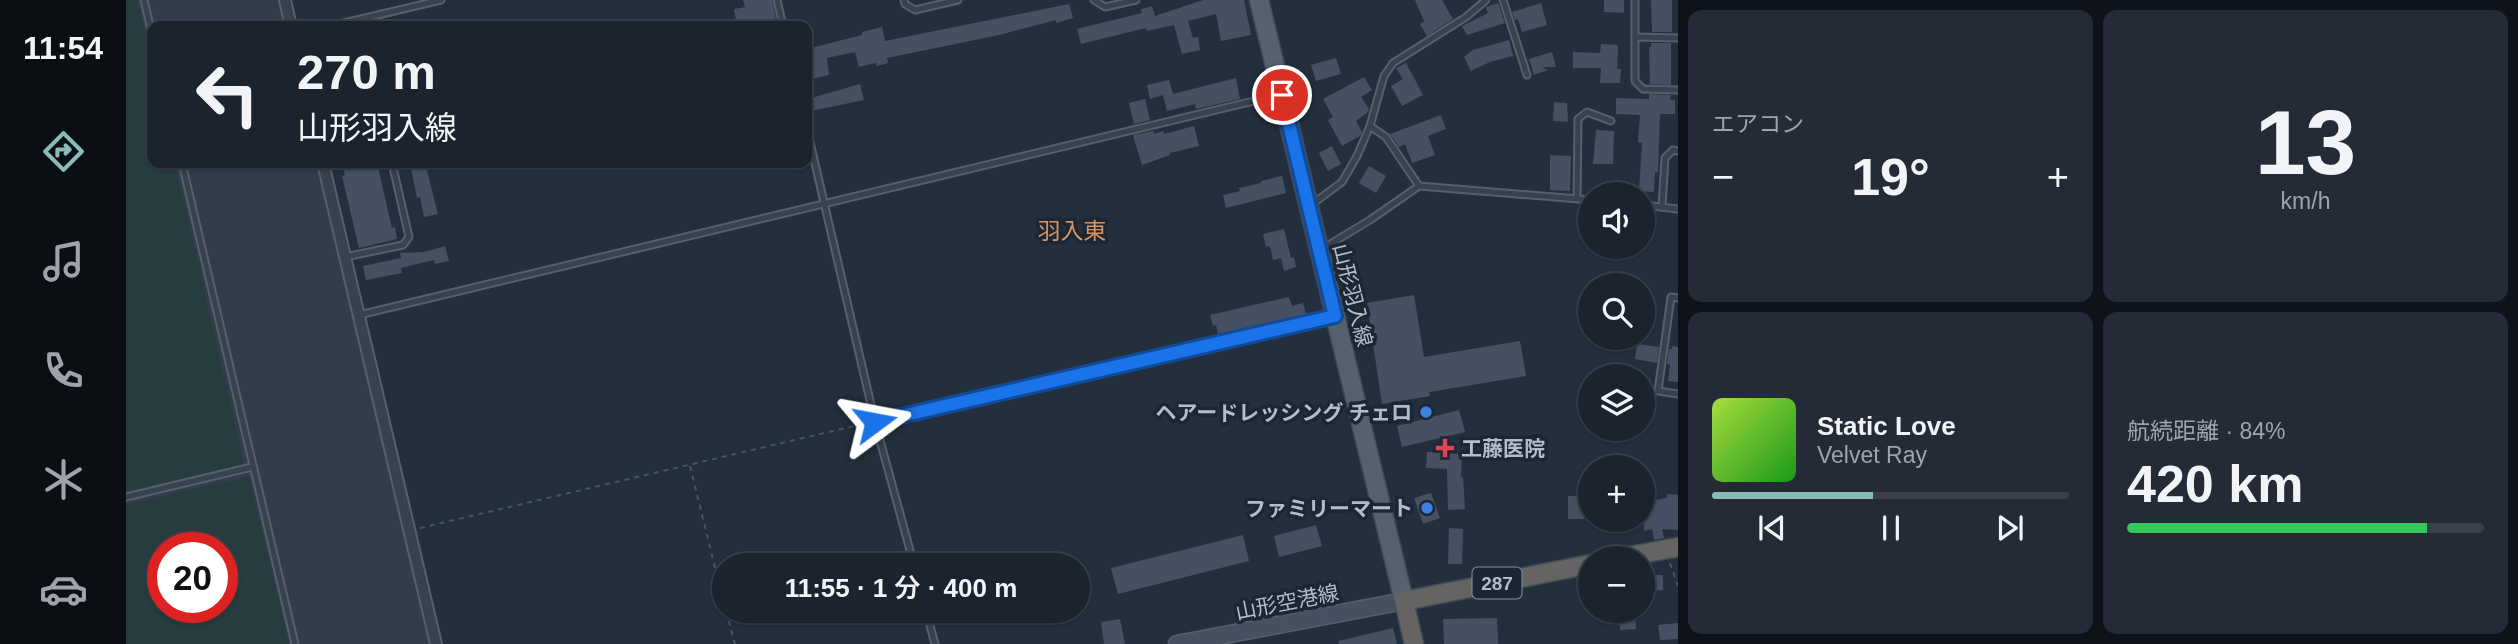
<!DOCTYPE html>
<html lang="ja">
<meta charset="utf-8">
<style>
body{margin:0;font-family:Arial,"Noto Sans JP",sans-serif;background:#242b36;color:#f1f3f6;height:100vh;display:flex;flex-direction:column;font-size:26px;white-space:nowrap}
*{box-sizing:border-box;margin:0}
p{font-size:23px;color:#a0a4aa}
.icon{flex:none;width:38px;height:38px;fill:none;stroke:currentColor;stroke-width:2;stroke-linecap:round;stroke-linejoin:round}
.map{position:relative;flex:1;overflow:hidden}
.side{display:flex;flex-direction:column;gap:10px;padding:10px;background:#0f1319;width:840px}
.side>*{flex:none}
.hud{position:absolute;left:21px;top:21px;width:665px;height:147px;border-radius:14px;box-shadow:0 2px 5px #0004,0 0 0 2px #39404a;background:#1b232e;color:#f1f3f6;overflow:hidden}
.fabs{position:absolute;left:1452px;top:182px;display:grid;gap:14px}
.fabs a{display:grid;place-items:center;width:77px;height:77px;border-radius:50%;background:#1b232e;box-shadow:0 2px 5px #0004,0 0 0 2px #39404a;font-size:35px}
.speed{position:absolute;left:21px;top:532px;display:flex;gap:14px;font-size:35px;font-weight:700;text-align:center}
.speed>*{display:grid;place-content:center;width:91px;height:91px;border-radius:50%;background:#1b232e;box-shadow:0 2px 5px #0004,0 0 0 2px #39404a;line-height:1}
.speed .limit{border:10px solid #d22;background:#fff;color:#111}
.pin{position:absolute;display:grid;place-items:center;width:60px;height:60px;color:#fff;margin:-30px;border:4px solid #fff;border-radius:50%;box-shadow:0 2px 7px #0007}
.me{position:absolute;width:77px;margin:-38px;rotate:77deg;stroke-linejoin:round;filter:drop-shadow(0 0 5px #0008)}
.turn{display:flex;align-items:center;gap:24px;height:147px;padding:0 35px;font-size:32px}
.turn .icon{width:91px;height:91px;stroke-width:2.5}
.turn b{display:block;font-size:49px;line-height:60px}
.big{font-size:52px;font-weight:600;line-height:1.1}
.side .card{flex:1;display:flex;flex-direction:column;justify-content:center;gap:10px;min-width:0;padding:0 24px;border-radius:14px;background:#242b36}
.side .dial{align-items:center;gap:0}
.dial b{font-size:91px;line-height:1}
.song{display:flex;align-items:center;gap:21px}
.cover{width:84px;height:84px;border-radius:10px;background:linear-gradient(135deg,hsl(80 70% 55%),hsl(120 70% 35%))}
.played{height:7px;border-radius:4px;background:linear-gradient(90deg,#8bbbb9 45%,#39404a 45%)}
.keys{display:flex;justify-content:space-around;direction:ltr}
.heat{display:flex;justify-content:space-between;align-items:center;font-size:38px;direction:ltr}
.charge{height:10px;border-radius:5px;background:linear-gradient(90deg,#34c759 84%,#39404a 0)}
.side .tiles{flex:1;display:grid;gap:10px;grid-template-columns:repeat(2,1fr)}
.trip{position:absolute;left:586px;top:553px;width:378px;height:70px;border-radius:35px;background:#1b232e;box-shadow:0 2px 5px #0004,0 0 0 2px #39404a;font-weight:600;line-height:70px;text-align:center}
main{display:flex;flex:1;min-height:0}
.tab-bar{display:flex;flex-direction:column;width:126px;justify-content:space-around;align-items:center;background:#0b0e12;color:#a0a4aa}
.tab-bar .icon{width:49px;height:49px}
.tab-bar .current{color:#8bbbb9}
.tab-bar b{font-size:32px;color:#f1f3f6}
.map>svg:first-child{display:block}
.airport{fill:#323c4b;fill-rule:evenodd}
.green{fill:#263c3f;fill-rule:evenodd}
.building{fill:#455162}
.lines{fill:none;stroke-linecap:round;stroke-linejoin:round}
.service-casing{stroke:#565f6c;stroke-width:9}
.minor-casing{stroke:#565f6c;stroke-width:14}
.secondary-casing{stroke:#565f6c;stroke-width:19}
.primary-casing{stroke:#414a57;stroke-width:21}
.trunk-casing{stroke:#434c59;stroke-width:21}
.path{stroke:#44595c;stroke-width:2;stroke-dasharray:5 5;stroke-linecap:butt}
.service{stroke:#38414e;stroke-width:5}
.minor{stroke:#38414e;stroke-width:10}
.secondary{stroke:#465061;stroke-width:16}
.primary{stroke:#56606e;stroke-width:18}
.trunk{stroke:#656462;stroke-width:18}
.route-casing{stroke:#114b97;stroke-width:18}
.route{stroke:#1a73e8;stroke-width:12}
.shop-dot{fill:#3f7fe0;stroke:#1d2633;stroke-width:2.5}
.health-dot{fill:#e0444e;stroke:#1d2633;stroke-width:2.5}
.labels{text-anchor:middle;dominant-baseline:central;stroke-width:7;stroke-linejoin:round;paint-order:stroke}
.shield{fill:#1d2633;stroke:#878f9c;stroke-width:2}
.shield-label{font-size:19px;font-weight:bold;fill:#b4bcc9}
.street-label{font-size:21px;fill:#b4bcc9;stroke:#1d2633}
.poi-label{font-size:21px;font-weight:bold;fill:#b4bcc9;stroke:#1d2633;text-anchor:end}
.neighbourhood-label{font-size:23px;fill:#d59563;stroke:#1d2633}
</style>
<main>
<nav class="tab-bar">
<b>11:54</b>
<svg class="icon current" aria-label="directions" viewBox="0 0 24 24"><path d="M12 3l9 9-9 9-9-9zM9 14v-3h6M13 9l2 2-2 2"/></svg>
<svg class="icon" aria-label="music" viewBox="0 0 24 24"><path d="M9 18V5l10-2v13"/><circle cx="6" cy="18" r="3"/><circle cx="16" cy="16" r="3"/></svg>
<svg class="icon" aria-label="phone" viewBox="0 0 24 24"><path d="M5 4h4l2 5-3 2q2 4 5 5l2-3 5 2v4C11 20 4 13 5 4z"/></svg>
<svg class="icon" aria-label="climate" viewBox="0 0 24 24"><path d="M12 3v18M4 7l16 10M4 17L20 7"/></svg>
<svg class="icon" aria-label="car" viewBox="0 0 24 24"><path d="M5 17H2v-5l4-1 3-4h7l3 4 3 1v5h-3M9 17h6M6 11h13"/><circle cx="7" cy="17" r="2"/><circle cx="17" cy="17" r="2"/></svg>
</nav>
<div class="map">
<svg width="1552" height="644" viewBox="0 0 1552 644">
<rect width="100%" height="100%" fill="#242f3e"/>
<path class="airport" d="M0,0h153l7,26h-134v137h166l114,481h-306zM37,548h59v59h-59z"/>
<g class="green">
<polygon points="0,0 11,0 26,66 26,163 49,163 118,464 0,492"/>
<path d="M123,477l40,167h-163v-140zM37,548h59v59h-59z"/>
</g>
<g class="building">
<polygon points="617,0 646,0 650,20 626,26 625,24 611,26 608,9 619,7"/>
<polygon points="1077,0 1118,0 1125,35 1095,41 1090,14 1062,21 1067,38 1072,37 1074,50 1056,54 1048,25 1021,31 1020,28 955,44 951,29 1016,13 1015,9 1026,6 1029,16"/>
<polygon points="1289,0 1316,0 1327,19 1301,36 1294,24 1298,21"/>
<polygon points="1478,0 1498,0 1498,13 1478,12"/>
<polygon points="1525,0 1546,0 1546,32 1526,32"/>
<polygon points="1372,3 1379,23 1341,35 1336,26 1362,13 1360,7"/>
<polygon points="1415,3 1421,25 1396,32 1392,19 1389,20 1386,12"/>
<polygon points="943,4 947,18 930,23 930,20 873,35 761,58 762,63 751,66 750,63 733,67 729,52 701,58 703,75 682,80 681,49 736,35 736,32 756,27 759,41"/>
<polygon points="1383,40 1387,56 1364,62 1345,71 1338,57 1347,50"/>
<polygon points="1525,43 1545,43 1545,85 1524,84 1523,47 1525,47"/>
<polygon points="1475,44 1492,45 1491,69 1495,69 1494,83 1474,83 1475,68 1447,68 1447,52 1474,53"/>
<polygon points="1426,52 1430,67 1416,67 1422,70 1408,75 1403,59"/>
<polygon points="1210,58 1215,74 1190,81 1185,65"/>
<polygon points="1280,63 1297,95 1276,106 1265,86 1277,79 1270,68"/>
<polygon points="1238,77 1246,90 1235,97 1243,109 1242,112 1230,121 1236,132 1234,136 1216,146 1202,120 1207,117 1197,99"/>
<polygon points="1110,78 1114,99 1070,109 1069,104 1041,111 1037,95 1024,99 1021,85 1043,80 1047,94"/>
<polygon points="734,84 738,100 685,111 682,99"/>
<polygon points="1523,94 1545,95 1544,100 1549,100 1549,114 1534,114 1532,172 1529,172 1528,192 1513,191 1516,143 1512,142 1514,115 1490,114 1490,98 1523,99"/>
<polygon points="1019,99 1024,120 1008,124 1003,103"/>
<polygon points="1428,102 1441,103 1442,122 1427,121"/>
<polygon points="1315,115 1320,129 1302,136 1309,155 1286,163 1279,144 1273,147 1264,134"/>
<polygon points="1068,126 1073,146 1044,153 1044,155 1016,165 1007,135 1027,131 1028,134 1037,131 1038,134"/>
<polygon points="1470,130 1488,131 1487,164 1467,164"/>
<polygon points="1206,146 1215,164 1202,171 1193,153"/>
<polygon points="1424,155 1445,156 1444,191 1424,190"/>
<polygon points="216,163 251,163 266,228 269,227 271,239 233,248 216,176 219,175"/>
<polygon points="284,163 299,163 312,214 298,217 294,197 291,198"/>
<polygon points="1243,166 1260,176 1250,193 1233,183"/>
<polygon points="1156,176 1160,193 1100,208 1097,195 1114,191 1113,188 1135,183 1135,181"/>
<polygon points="1158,229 1165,258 1168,257 1170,267 1158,271 1155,258 1147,260 1144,246 1140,247 1137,234"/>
<polygon points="319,246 323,261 309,264 308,260 275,268 276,273 240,280 237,266 275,258 274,253 298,252"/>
<polygon points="1288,295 1298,357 1394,341 1400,376 1303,392 1304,396 1256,404 1241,303"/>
<polygon points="1163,297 1166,306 1177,303 1181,317 1093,338 1090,325 1087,326 1084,315"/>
<polygon points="1511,344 1533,347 1531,363 1509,359"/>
<polygon points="1546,346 1552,347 1552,382 1542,381 1544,365 1541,364 1543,349 1546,349"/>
<polygon points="1333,410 1339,432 1276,447 1271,426"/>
<polygon points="1301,452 1336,454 1335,477 1337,477 1339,509 1322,510 1321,469 1300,468"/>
<polygon points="1305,493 1314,518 1297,524 1288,498"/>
<polygon points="1541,494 1552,495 1552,530 1536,529 1538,538 1528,540 1526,529 1518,531 1517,502 1541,498"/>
<rect x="1442" y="496" width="23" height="23"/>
<polygon points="1190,525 1196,546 1153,557 1148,536"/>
<polygon points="1323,528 1337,529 1336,564 1322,564"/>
<polygon points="1117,535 1123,561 992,594 985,568"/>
<polygon points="1517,575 1537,575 1537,590 1517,591"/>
<polygon points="1493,611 1509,611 1510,629 1494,630"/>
<polygon points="1371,618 1372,644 1318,644 1317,619"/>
<polygon points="994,619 999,644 978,644 975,622"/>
<polygon points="1552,623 1552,639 1534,640 1532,625"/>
<polygon points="1267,628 1271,644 1213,644 1212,641"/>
</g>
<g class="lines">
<g class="service-casing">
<g id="service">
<polyline points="18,0 26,34"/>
<polyline points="651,0 657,26"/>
<polyline points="778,0 779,4 789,10 832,0"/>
<polyline points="968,0 979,7 1010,0"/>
<polyline points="1377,0 1401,75"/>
<polyline points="1509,0 1509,81 1517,89 1552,90"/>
<polyline points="205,26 315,0"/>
<polyline points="1509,37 1552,38"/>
<polyline points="1244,126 1260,137 1293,186"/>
<polyline points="681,129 749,422 788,565"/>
<polyline points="56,163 169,644"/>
<polyline points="1451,199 1452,119 1461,112 1485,121"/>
<polyline points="1185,205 1216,182 1231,156 1244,126 1258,76 1267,63 1340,17 1360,0"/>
<polyline points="1517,205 1552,209"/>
<polyline points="1536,207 1539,158 1547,150 1552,151"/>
<polyline points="1196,249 1244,220 1293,186 1465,200"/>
<polyline points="219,257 277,245 283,237 266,163"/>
<polyline points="1552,298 1545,297 1532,391 1552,394"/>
<polyline points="233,315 1153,95"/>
<polyline points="749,422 1207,317"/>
<polyline points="0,497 126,467"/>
<polyline points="800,611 809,644"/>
</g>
</g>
<g class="minor-casing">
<g id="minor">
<polyline points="159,0 165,26"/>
<polyline points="197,163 310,644"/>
</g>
</g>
<g class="secondary-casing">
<polyline id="secondary" points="1051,644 1278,601"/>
</g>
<g class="primary-casing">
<polyline id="primary" points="1133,0 1278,601"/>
</g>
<g class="trunk-casing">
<g id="trunk">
<polyline points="1493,558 1552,547"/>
<polyline points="1288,644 1278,601 1465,564"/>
</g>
</g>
<g class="path">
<polyline points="564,466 598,604"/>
<polyline points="294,528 741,423"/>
<polyline points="1544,563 1552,586"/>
<polyline points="600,611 609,644"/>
</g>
<use href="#service" class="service"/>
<use href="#minor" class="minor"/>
<use href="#secondary" class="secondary"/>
<use href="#primary" class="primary"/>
<use href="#trunk" class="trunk"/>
</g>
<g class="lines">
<g class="route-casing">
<polyline id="route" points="749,422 1209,316 1156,95"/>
</g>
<use href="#route" class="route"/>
</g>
<g class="shop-dot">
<circle cx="1300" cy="412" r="7"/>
<circle cx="1301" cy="508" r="7"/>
</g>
<path class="health-dot" d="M1315.5 437.5h7v7h7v7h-7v7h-7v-7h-7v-7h7z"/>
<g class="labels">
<rect class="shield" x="1346.5" y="567.5" width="49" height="31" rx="5"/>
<g class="shield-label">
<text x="1371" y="583">287</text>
</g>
<g class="street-label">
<text transform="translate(1227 295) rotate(76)">山形羽入線</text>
<text transform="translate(1161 602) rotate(-11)">山形空港線</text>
</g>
<g class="poi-label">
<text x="1286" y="412">ヘアードレッシング チェロ</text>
<text x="1335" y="448" text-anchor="start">工藤医院</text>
<text x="1287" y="508">ファミリーマート</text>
</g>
<g class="neighbourhood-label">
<text x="946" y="231">羽入東</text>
</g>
</g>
</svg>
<div class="fabs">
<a><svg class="icon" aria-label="sound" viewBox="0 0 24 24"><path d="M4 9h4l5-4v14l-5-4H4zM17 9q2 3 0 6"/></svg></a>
<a><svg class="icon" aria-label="search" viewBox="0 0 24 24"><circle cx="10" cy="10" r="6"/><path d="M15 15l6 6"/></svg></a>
<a><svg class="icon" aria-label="layers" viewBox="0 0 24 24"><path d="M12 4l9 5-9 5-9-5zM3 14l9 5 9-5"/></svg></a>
<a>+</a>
<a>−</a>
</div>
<div class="speed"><div class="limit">20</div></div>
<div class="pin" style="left:1156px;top:95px;background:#d93025"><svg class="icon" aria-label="arrive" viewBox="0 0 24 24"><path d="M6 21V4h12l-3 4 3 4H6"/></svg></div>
<svg class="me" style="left:749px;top:422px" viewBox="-20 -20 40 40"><path d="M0-17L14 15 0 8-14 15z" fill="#1a73e8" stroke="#fff" stroke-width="4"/></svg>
<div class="trip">11:55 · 1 分 · 400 m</div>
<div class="hud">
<div class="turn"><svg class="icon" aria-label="left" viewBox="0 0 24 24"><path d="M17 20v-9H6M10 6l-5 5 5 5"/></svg><div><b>270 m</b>山形羽入線</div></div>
</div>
</div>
<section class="side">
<div class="tiles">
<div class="card"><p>エアコン</p>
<div class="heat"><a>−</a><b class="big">19°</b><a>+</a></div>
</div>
<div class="card dial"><b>13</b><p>km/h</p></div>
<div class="card">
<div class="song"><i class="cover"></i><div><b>Static Love</b><p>Velvet Ray</p></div></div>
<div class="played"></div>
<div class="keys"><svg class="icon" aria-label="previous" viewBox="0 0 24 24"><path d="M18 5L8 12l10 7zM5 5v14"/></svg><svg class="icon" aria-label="pause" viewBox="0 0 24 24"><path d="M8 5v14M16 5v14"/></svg><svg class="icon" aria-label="next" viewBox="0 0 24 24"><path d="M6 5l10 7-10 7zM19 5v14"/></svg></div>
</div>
<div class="card"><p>航続距離 · 84%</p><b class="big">420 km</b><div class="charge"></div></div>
</div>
</section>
</main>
